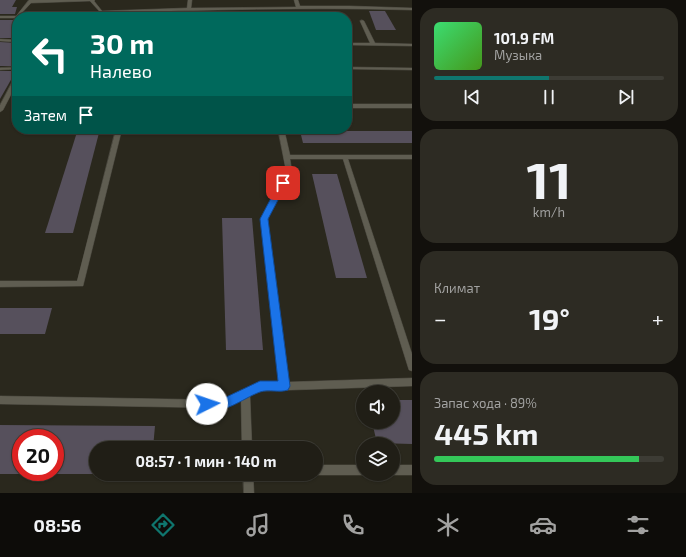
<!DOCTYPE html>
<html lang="ru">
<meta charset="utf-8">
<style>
body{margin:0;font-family:"Exo 2",sans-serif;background:#2d2b23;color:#f1f3f6;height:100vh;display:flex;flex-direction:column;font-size:15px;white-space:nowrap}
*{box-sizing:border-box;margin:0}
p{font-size:13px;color:#a2a2a1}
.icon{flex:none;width:22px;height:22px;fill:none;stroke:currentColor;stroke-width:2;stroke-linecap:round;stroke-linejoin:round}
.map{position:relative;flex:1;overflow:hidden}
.side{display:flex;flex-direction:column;gap:8px;padding:8px;background:#12100c;width:274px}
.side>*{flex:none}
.hud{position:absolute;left:12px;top:12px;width:340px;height:122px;border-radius:16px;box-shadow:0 1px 3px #0004,0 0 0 1px #3d3c35;background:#00695c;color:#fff;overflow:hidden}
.tools{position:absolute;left:356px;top:385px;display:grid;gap:8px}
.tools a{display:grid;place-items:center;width:44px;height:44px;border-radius:50%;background:#201e16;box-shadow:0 1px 3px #0004,0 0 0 1px #3d3c35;font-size:20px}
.speed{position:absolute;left:12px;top:429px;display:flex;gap:8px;font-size:20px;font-weight:700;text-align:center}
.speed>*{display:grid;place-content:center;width:52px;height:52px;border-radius:50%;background:#201e16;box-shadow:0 1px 3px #0004,0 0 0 1px #3d3c35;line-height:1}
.speed .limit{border:6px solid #d22;background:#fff;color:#111}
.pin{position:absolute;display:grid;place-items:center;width:34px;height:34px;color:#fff;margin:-17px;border-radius:8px;box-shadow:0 2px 6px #0006}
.me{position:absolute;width:44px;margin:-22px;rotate:86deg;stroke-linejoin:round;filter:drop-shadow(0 0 3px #0008)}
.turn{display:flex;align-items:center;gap:14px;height:84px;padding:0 12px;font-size:18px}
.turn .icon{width:52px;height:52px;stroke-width:2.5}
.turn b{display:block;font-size:28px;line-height:34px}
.then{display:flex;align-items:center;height:38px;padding:0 12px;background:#0003;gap:8px;font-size:15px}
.big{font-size:30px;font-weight:700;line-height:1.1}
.side .widget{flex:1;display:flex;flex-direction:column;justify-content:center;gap:6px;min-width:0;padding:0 14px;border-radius:16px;background:#2d2b23}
.side .dial{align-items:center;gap:0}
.dial b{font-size:52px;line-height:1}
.song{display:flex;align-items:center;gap:12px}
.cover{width:48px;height:48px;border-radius:6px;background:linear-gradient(135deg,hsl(140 70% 55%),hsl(100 70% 35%))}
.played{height:4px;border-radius:2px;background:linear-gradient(90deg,#0f766e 50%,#3d3c35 50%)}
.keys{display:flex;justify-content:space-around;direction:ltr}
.heat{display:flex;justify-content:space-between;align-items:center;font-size:22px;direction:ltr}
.charge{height:6px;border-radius:3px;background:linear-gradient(90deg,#34c759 89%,#3d3c35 0)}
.trip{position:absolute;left:89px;top:441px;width:234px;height:40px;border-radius:20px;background:#201e16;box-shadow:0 1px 3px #0004,0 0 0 1px #3d3c35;font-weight:700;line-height:40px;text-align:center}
.menu{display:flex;height:64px;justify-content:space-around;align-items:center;background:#0d0c09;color:#a2a2a1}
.menu .icon{width:28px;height:28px}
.menu .selected{color:#0f766e}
.menu b{font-size:18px;color:#f1f3f6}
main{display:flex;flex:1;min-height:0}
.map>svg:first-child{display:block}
.building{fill:#56505c}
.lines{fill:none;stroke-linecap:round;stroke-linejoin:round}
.lane-casing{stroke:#48463d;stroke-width:1}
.lane{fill:#5f5d51;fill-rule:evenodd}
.route{fill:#1a73e8;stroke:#114b97}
</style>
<main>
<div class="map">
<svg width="412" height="493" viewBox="0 0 412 493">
<rect width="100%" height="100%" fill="#2a281d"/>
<g class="building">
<polygon points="0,0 16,0 12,7 17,7 15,14 0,14"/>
<polygon points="369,11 385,11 396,30 376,30"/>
<rect x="0" y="20" width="17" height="18"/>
<polygon points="0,42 17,43 17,66 0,66"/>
<polygon points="0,71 16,71 0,99"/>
<polygon points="78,129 100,129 73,233 45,233"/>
<polygon points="300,131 412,131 412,143 303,143"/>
<polygon points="312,174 337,174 367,278 336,278"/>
<polygon points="222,218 252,218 263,350 226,350"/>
<polygon points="0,308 52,308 45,334 0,334"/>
<polygon points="393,400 412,400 412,444 377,443 372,422 393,422"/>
<polygon points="0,425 155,426 153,448 96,448 96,474 55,474 55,438 21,438 21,474 0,474"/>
</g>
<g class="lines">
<g class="lane-casing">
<g id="lane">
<path d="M29,0h66l-1,1 8,10 85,-3 1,-8h4l-1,8 105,-1 -2,-7h4l2,6h50l62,2v2c-104,-3 -207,0 -311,3l-11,-12 -59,2 -14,15h-17v-2h16z"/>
<polygon points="362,20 364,21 375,43 412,44 412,46 347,45 347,43 370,43 360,21"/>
<polygon points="0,39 17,40 17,42 0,41"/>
<polygon points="17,67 17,69 0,70 0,68"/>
<polygon points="347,67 412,68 412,70 347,69"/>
<polygon points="15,77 17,77 17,83 3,110 0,112 0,105"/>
<rect x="347" y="104" width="65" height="4"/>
<polygon points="116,129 122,129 83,286 0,287 0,281 77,281"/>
<polygon points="278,129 284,129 290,155 412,155 412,159 348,159 412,354 412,371 409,370 408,367 343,159 290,159 292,171 267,219 288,382 412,378 412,386 261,391 250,396 252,448 242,448 241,400 223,408 0,404 0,396 222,400 260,383 279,382 261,219 286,171"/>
<polygon points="316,465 363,465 363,474 365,474 363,475 316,475 314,474 316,474"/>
<polygon points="393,465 412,465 412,475 393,475 391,474 393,474"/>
<polygon points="243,474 253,474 254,493 244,493"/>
</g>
</g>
<use href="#lane" class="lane"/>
</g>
<path class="route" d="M280,181h6l1,2 -19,36 22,167 -2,4c-9,3 -19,-1 -28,2 -19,7 -36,24 -57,16l-2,-4 2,-4 19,-1 38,-18h18l-18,-162z"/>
</svg>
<div class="tools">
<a><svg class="icon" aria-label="sound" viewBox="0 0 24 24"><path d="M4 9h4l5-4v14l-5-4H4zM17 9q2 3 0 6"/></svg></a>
<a><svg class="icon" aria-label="layers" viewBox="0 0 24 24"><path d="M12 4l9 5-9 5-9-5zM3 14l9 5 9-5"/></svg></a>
</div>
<div class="speed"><div class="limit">20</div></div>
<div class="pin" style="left:283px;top:183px;background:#d93025"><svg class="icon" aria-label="arrive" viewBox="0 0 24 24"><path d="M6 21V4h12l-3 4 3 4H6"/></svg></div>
<svg class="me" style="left:207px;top:404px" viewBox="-20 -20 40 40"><circle r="19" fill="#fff"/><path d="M0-13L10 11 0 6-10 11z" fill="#1a73e8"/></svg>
<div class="trip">08:57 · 1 мин · 140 m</div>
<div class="hud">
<div class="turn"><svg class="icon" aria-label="left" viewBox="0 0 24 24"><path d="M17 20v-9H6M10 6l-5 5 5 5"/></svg><div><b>30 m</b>Налево</div></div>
<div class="then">Затем<svg class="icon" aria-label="arrive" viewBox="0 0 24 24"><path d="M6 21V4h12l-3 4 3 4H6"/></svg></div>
</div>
</div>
<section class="side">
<div class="widget">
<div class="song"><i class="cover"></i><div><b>101.9 FM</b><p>Музыка</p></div></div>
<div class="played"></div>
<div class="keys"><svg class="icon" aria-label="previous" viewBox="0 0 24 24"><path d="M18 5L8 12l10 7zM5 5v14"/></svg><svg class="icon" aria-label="pause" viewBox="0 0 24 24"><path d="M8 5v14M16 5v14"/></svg><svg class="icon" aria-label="next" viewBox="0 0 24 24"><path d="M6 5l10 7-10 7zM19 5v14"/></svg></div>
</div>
<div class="widget dial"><b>11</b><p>km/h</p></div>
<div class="widget"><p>Климат</p>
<div class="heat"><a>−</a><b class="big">19°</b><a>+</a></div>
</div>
<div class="widget"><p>Запас хода · 89%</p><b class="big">445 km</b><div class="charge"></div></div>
</section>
</main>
<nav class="menu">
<b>08:56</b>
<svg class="icon selected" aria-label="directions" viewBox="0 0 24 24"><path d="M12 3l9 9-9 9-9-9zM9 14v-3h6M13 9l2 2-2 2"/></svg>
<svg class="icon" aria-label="music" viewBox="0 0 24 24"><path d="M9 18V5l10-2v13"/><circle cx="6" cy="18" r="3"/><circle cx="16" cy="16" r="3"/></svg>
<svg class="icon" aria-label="phone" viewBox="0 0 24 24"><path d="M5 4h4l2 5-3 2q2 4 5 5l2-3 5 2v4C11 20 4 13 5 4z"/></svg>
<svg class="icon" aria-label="climate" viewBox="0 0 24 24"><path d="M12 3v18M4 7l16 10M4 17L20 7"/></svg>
<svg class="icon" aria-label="car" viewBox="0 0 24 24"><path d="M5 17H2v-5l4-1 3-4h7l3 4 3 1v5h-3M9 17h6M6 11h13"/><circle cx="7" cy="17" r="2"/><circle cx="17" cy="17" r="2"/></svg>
<svg class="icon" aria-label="filters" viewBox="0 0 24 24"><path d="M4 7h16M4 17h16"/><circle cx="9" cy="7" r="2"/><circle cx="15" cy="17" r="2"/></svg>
</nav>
